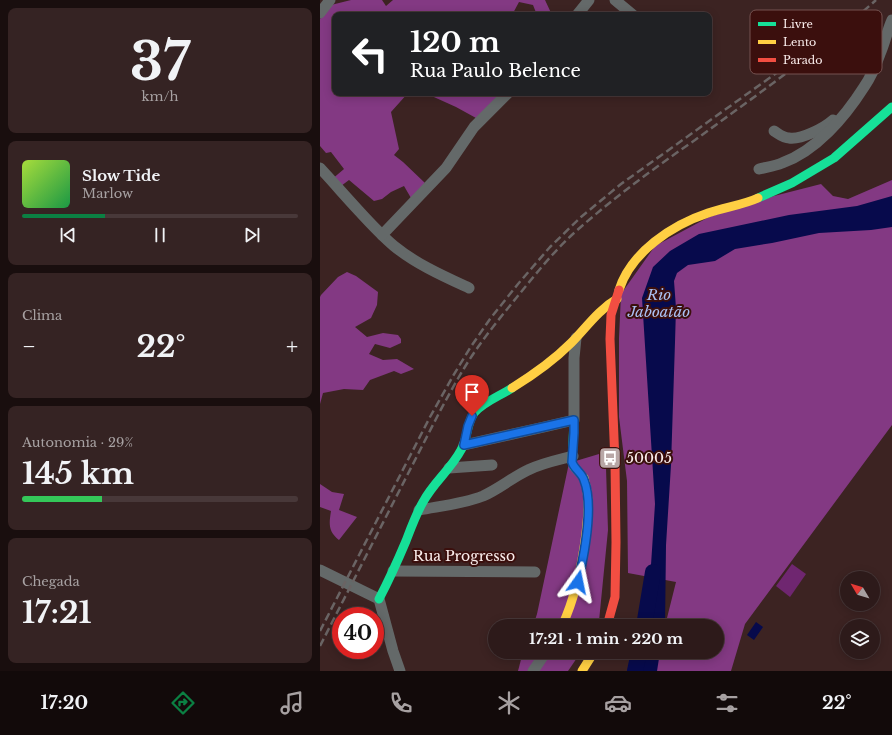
<!DOCTYPE html>
<html lang="pt">
<meta charset="utf-8">
<style>
body{margin:0;font-family:"Libre Baskerville",serif;background:#352323;color:#f1f3f6;height:100vh;display:flex;flex-direction:column;font-size:15px;white-space:nowrap}
*{box-sizing:border-box;margin:0}
p{font-size:13px;color:#a7a1a2}
.icon{flex:none;width:22px;height:22px;fill:none;stroke:currentColor;stroke-width:2;stroke-linecap:round;stroke-linejoin:round}
.map{position:relative;flex:1;overflow:hidden}
.sheet{display:flex;flex-direction:column;gap:8px;padding:8px;background:#190e0e;width:320px}
.sheet>*{flex:none}
.top-card{position:absolute;left:12px;top:12px;width:380px;height:84px;border-radius:8px;box-shadow:0 2px 10px #0003,0 0 0 1px #483839;background:#202124;color:#fff;overflow:hidden}
.needle{width:26px;rotate:308deg}
.controls{position:absolute;left:520px;top:571px;display:grid;gap:8px}
.controls a{display:grid;place-items:center;width:40px;height:40px;border-radius:50%;background:#2d1a1a;box-shadow:0 2px 10px #0003,0 0 0 1px #483839;font-size:20px}
.speed{position:absolute;left:12px;top:607px;display:flex;gap:8px;font-size:20px;font-weight:700;text-align:center}
.speed>*{display:grid;place-content:center;width:52px;height:52px;border-radius:50%;background:#2d1a1a;box-shadow:0 2px 10px #0003,0 0 0 1px #483839;line-height:1}
.speed .limit{border:6px solid #d22;background:#fff;color:#111}
.pin{position:absolute;display:grid;place-items:center;width:34px;height:34px;color:#fff;margin:-41px -17px;border-radius:50% 50% 50% 0;rotate:-45deg;box-shadow:0 0 4px #0007}
.pin .icon{rotate:45deg}
.me{position:absolute;width:44px;margin:-22px;rotate:12deg;stroke-linejoin:round;filter:drop-shadow(0 0 3px #0008)}
.turn{display:flex;align-items:center;gap:14px;height:84px;padding:0 12px;font-size:18px}
.turn .icon{width:52px;height:52px;stroke-width:2.5}
.turn b{display:block;font-size:28px;line-height:34px}
.big{font-size:30px;font-weight:700;line-height:1.1}
.sheet .tile{flex:1;display:flex;flex-direction:column;justify-content:center;gap:6px;min-width:0;padding:0 14px;border-radius:8px;background:#352323}
.sheet .dial{align-items:center;gap:0}
.dial b{font-size:52px;line-height:1}
.song{display:flex;align-items:center;gap:12px}
.cover{width:48px;height:48px;border-radius:6px;background:linear-gradient(135deg,hsl(80 70% 55%),hsl(140 70% 35%))}
.played{height:4px;border-radius:2px;background:linear-gradient(90deg,#0b8043 30%,#483839 30%)}
.keys{display:flex;justify-content:space-around;direction:ltr}
.heat{display:flex;justify-content:space-between;align-items:center;font-size:22px;direction:ltr}
.charge{height:6px;border-radius:3px;background:linear-gradient(90deg,#34c759 29%,#483839 0)}
.trip{position:absolute;left:168px;top:619px;width:236px;height:40px;border-radius:20px;background:#2d1a1a;box-shadow:0 2px 10px #0003,0 0 0 1px #483839;font-weight:700;line-height:40px;text-align:center}
.dock{display:flex;height:64px;justify-content:space-around;align-items:center;background:#120a0a;color:#a7a1a2}
.dock .icon{width:28px;height:28px}
.dock .active{color:#0b8043}
.dock b{font-size:18px;color:#f1f3f6}
main{display:flex;flex:1;min-height:0}
.map>svg:first-child{display:block}
.green{fill:#6f2670}
.forest{fill:#833983}
.water{fill:#070a4c}
.lines{fill:none;stroke-linecap:round;stroke-linejoin:round}
.river{stroke:#070a4c;stroke-width:16}
.street{stroke:#646969;stroke-width:11}
.fast{stroke:#16e098;stroke-width:9}
.slow{stroke:#ffcf43;stroke-width:9}
.jam{stroke:#f24e42;stroke-width:9}
.rail{stroke:#6a6464;stroke-width:2.5;stroke-dasharray:8 4;stroke-linecap:butt}
.route-casing{stroke:#114b97;stroke-width:10}
.route{stroke:#1a73e8;stroke-width:7}
.labels{text-anchor:middle;dominant-baseline:central;stroke-width:4;stroke-linejoin:round;paint-order:stroke}
.poi-label{font-size:14px;fill:#fbeeed;stroke:#3b0f0d;text-anchor:start}
.street-label{font-size:14px;fill:#fbeeed;stroke:#3b0f0d}
.water-label{font-size:15px;font-style:italic;fill:#aac0f2;stroke:#3b0f0d}
.key{fill:#3b0f0d;stroke:#755250;stroke-width:1}
.key-label{font-size:11px;fill:#fbeeed}
</style>
<main>
<section class="sheet">
<div class="tile dial"><b>37</b><p>km/h</p></div>
<div class="tile">
<div class="song"><i class="cover"></i><div><b>Slow Tide</b><p>Marlow</p></div></div>
<div class="played"></div>
<div class="keys"><svg class="icon" aria-label="previous" viewBox="0 0 24 24"><path d="M18 5L8 12l10 7zM5 5v14"/></svg><svg class="icon" aria-label="pause" viewBox="0 0 24 24"><path d="M8 5v14M16 5v14"/></svg><svg class="icon" aria-label="next" viewBox="0 0 24 24"><path d="M6 5l10 7-10 7zM19 5v14"/></svg></div>
</div>
<div class="tile"><p>Clima</p>
<div class="heat"><a>−</a><b class="big">22°</b><a>+</a></div>
</div>
<div class="tile"><p>Autonomia · 29%</p><b class="big">145 km</b><div class="charge"></div></div>
<div class="tile"><p>Chegada</p><b class="big">17:21</b></div>
</section>
<div class="map">
<svg width="572" height="671" viewBox="0 0 572 671">
<rect width="100%" height="100%" fill="#3c2322"/>
<polygon class="green" points="472,564 486,574 470,597 456,586"/>
<g class="forest">
<polygon points="31,0 62,0 66,6 73,0 225,0 232,15 217,15 213,5 199,2 192,15 15,15 15,93 88,93 71,112 79,149 74,155 83,162 105,183 91,198 84,186 71,192 62,199 54,201 29,180 21,186 11,180 24,169 11,152 6,153 0,146 0,19 11,5"/>
<polygon points="105,93 182,93 156,118 136,107"/>
<polygon points="572,180 572,425 425,624 411,671 333,671 340,652 397,652 397,626 345,626 356,582 308,573 307,481 299,417 299,338 301,294 335,246 389,217 454,196 501,184 513,196 528,199"/>
<polygon points="27,272 36,276 58,292 57,305 51,318 35,327 47,337 63,333 78,335 81,339 81,343 70,348 55,344 49,354 63,360 77,359 94,369 81,374 74,371 50,380 43,390 24,389 3,393 0,404 0,297 1,295 18,277"/>
<polygon points="279,454 286,468 288,530 279,621 276,626 213,626 217,614 249,463"/>
<path d="M0,484l12,8 12,2 -5,16 18,7 -18,23c-11,-9 -10,-16 -8,-29l-11,-4z"/>
<polygon points="203,652 261,652 248,671 198,671"/>
</g>
<g class="water">
<polygon points="572,196 572,227 551,230 499,233 452,243 415,249 395,261 368,265 357,273 354,281 356,308 355,342 351,465 346,545 345,626 327,626 335,504 322,298 333,267 350,251 379,234 469,215 537,206"/>
<polygon points="436,622 443,627 434,640 427,635"/>
<polygon points="323,652 340,652 337,671 313,671"/>
</g>
<g class="lines">
<g class="river">
<polyline points="324,626 333,572"/>
<polyline points="315,671 319,652"/>
</g>
<g class="street">
<polyline points="295,0 313,15"/>
<polyline points="0,13 10,0"/>
<polyline points="257,15 269,0"/>
<path d="M454,131c5,3 9,7 15,7 12,2 35,-10 44,-18"/>
<path d="M0,168c13,14 26,29 39,43 11,12 22,24 35,35 22,18 49,30 75,42"/>
<path d="M439,169c8,-2 16,-3 23,-6 34,-12 63,-46 82,-76 7,-10 12,-22 16,-33 5,-11 7,-23 12,-34"/>
<polyline points="62,235 126,168 154,127 188,93"/>
<polyline points="144,445 224,427 254,420 254,358 256,338"/>
<polyline points="129,468 172,465"/>
<path d="M99,510c21,-4 44,-6 64,-14 16,-7 30,-19 45,-26 14,-7 30,-10 45,-14"/>
<polyline points="0,570 59,599 73,651 80,671"/>
<polyline points="73,571 215,572"/>
<polyline points="213,671 226,652"/>
</g>
<g class="fast">
<polyline points="438,198 472,183 514,158 572,107"/>
<polyline points="254,420 252,462 254,467 264,478"/>
<path d="M59,599c10,-19 19,-39 27,-58 5,-13 10,-27 17,-39 10,-19 28,-33 38,-52 7,-11 5,-26 13,-37 9,-11 26,-17 38,-25"/>
</g>
<g class="slow">
<path d="M299,290c12,-38 53,-65 89,-77 17,-6 35,-8 50,-15"/>
<path d="M192,388c21,-13 41,-27 59,-45 15,-15 27,-33 46,-44"/>
<path d="M242,626c14,-30 20,-60 24,-93 2,-18 4,-36 -2,-55"/>
<polyline points="262,671 274,652"/>
</g>
<polyline class="jam" points="287,626 295,597 296,542 295,463 290,339 291,315 299,290"/>
<g class="rail">
<polyline points="0,631 110,417 133,376 150,348 170,319 198,284 230,247 261,217 301,184 490,49"/>
<path d="M0,646l119,-233c12,-22 24,-45 39,-66 12,-17 26,-34 39,-50 18,-22 36,-45 57,-64 38,-34 79,-64 121,-93 62,-45 124,-89 181,-140"/>
</g>
</g>
<g class="lines">
<g class="route-casing">
<path id="route" d="M152,416l-4,10 -4,19 110,-25v13l-2,29c2,7 10,11 12,18 10,25 0,76 -6,102"/>
</g>
<use href="#route" class="route"/>
</g>
<defs>
<g id="bus-square" transform="scale(1.15)"><rect x="-9" y="-9" width="18" height="18" rx="4" fill="#b8a7a6" stroke="#3b0f0d"/><path d="M-5-6H5V4H4V6H2V4H-2V6H-4V4H-5ZM-3.5-4V0h7V-4ZM-3.5 1.2v1.5H-2V1.2ZM2 1.2v1.5H3.5V1.2Z" fill="#fff"/></g>
</defs>
<g fill-rule="evenodd">
<use href="#bus-square" x="290" y="458"/>
</g>
<g class="labels">
<g class="poi-label">
<text x="306" y="458">50005</text>
</g>
<g class="street-label">
<text x="144" y="556">Rua Progresso</text>
</g>
<g class="water-label">
<text x="339" y="294">Rio<tspan x="339" dy="17">Jaboatão</tspan></text>
</g>
</g>
<rect x="430" y="10" width="132" height="64" rx="6" class="key"/>
<rect x="438" y="22" width="18" height="4" fill="#16e098"/>
<rect x="438" y="40" width="18" height="4" fill="#ffcf43"/>
<rect x="438" y="58" width="18" height="4" fill="#f24e42"/>
<g class="key-label">
<text x="463" y="28">Livre</text>
<text x="463" y="46">Lento</text>
<text x="463" y="64">Parado</text>
</g>
</svg>
<div class="controls">
<a><svg class="needle" viewBox="-14 -14 28 28"><path d="M0-13l5 13h-10z" fill="#e53935"/><path d="M0 13l5-13h-10z" fill="#a7a1a2"/></svg></a>
<a><svg class="icon" aria-label="layers" viewBox="0 0 24 24"><path d="M12 4l9 5-9 5-9-5zM3 14l9 5 9-5"/></svg></a>
</div>
<div class="speed"><div class="limit">40</div></div>
<div class="pin" style="left:152px;top:416px;background:#d93025"><svg class="icon" aria-label="arrive" viewBox="0 0 24 24"><path d="M6 21V4h12l-3 4 3 4H6"/></svg></div>
<svg class="me" style="left:258px;top:582px" viewBox="-20 -20 40 40"><path d="M0-17L14 15 0 8-14 15z" fill="#1a73e8" stroke="#fff" stroke-width="4"/></svg>
<div class="trip">17:21 · 1 min · 220 m</div>
<div class="top-card">
<div class="turn"><svg class="icon" aria-label="left" viewBox="0 0 24 24"><path d="M17 20v-9H6M10 6l-5 5 5 5"/></svg><div><b>120 m</b>Rua Paulo Belence</div></div>
</div>
</div>
</main>
<nav class="dock">
<b>17:20</b>
<svg class="icon active" aria-label="directions" viewBox="0 0 24 24"><path d="M12 3l9 9-9 9-9-9zM9 14v-3h6M13 9l2 2-2 2"/></svg>
<svg class="icon" aria-label="music" viewBox="0 0 24 24"><path d="M9 18V5l10-2v13"/><circle cx="6" cy="18" r="3"/><circle cx="16" cy="16" r="3"/></svg>
<svg class="icon" aria-label="phone" viewBox="0 0 24 24"><path d="M5 4h4l2 5-3 2q2 4 5 5l2-3 5 2v4C11 20 4 13 5 4z"/></svg>
<svg class="icon" aria-label="climate" viewBox="0 0 24 24"><path d="M12 3v18M4 7l16 10M4 17L20 7"/></svg>
<svg class="icon" aria-label="car" viewBox="0 0 24 24"><path d="M5 17H2v-5l4-1 3-4h7l3 4 3 1v5h-3M9 17h6M6 11h13"/><circle cx="7" cy="17" r="2"/><circle cx="17" cy="17" r="2"/></svg>
<svg class="icon" aria-label="filters" viewBox="0 0 24 24"><path d="M4 7h16M4 17h16"/><circle cx="9" cy="7" r="2"/><circle cx="15" cy="17" r="2"/></svg>
<b>22°</b>
</nav>
